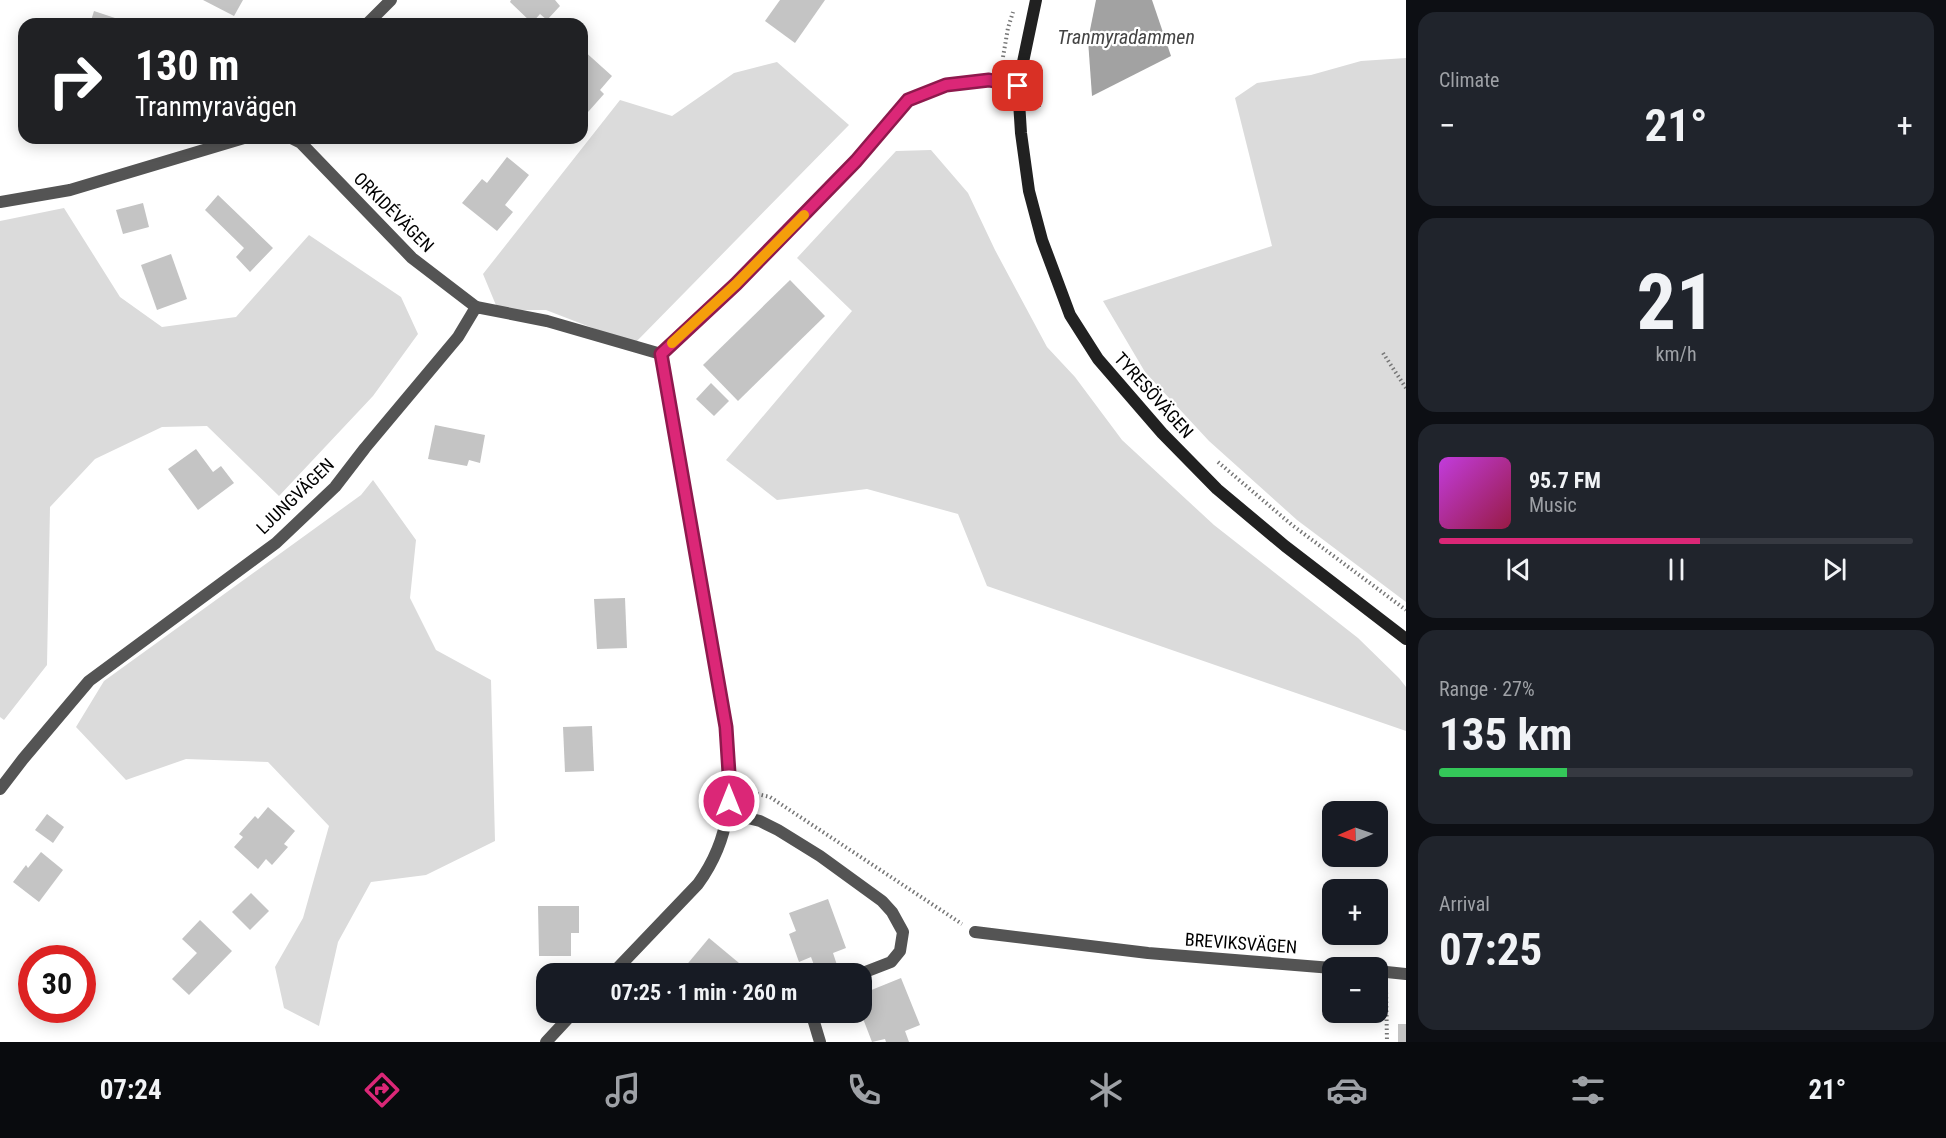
<!DOCTYPE html>
<meta charset="utf-8">
<style>
body{margin:0;font-family:"Roboto Condensed",sans-serif;background:#20242c;color:#f1f3f6;height:100vh;display:flex;flex-direction:column;font-size:22px;white-space:nowrap}
*{box-sizing:border-box;margin:0}
p{font-size:20px;color:#9ea1a6}
.icon{flex:none;width:33px;height:33px;fill:none;stroke:currentColor;stroke-width:2;stroke-linecap:round;stroke-linejoin:round}
.map{position:relative;flex:1;overflow:hidden}
.drawer{display:flex;flex-direction:column;gap:12px;padding:12px;background:#0d0f14;width:540px}
.drawer>*{flex:none}
.top-card{position:absolute;left:18px;top:18px;width:570px;height:126px;border-radius:18px;box-shadow:0 3px 15px #0003;background:#202124;color:#fff;overflow:hidden}
.needle{width:39px;rotate:268deg}
.fabs{position:absolute;left:1322px;top:801px;display:grid;gap:12px}
.fabs a{display:grid;place-items:center;width:66px;height:66px;border-radius:12px;background:#171b24;box-shadow:0 3px 15px #0003;font-size:30px}
.speed{position:absolute;left:18px;top:945px;display:flex;gap:12px;font-size:30px;font-weight:700;text-align:center}
.speed>*{display:grid;place-content:center;width:78px;height:78px;border-radius:50%;background:#171b24;box-shadow:0 3px 15px #0003;line-height:1}
.speed .limit{border:9px solid #d22;background:#fff;color:#111}
.pin{position:absolute;display:grid;place-items:center;width:51px;height:51px;color:#fff;margin:-26px;border-radius:12px;box-shadow:0 3px 9px #0006}
.me{position:absolute;width:66px;margin:-33px;rotate:0deg;stroke-linejoin:round;filter:drop-shadow(0 0 4px #0008)}
.turn{display:flex;align-items:center;gap:21px;height:126px;padding:0 18px;font-size:27px}
.turn .icon{width:78px;height:78px;stroke-width:2.5}
.turn b{display:block;font-size:42px;line-height:51px}
.big{font-size:45px;font-weight:700;line-height:1.1}
.drawer .tile{flex:1;display:flex;flex-direction:column;justify-content:center;gap:9px;min-width:0;padding:0 21px;border-radius:18px;background:#20242c}
.drawer .dial{align-items:center;gap:0}
.dial b{font-size:78px;line-height:1}
.song{display:flex;align-items:center;gap:18px}
.cover{width:72px;height:72px;border-radius:9px;background:linear-gradient(135deg,hsl(290 70% 55%),hsl(340 70% 35%))}
.played{height:6px;border-radius:3px;background:linear-gradient(90deg,#db2777 55%,#363941 55%)}
.keys{display:flex;justify-content:space-around;direction:ltr}
.heat{display:flex;justify-content:space-between;align-items:center;font-size:33px;direction:ltr}
.charge{height:9px;border-radius:4px;background:linear-gradient(90deg,#34c759 27%,#363941 0)}
.trip{position:absolute;left:536px;top:963px;width:336px;height:60px;border-radius:18px;background:#171b24;box-shadow:0 3px 15px #0003;font-weight:700;line-height:60px;text-align:center}
.tabs{display:flex;height:96px;justify-content:space-around;align-items:center;background:#090b0e;color:#9ea1a6}
.tabs .icon{width:42px;height:42px}
.tabs .active{color:#db2777}
.tabs b{font-size:27px;color:#f1f3f6}
main{display:flex;flex:1;min-height:0}
.map>svg:first-child{display:block}
.green{fill:#dbdbdb}
.water{fill:#a2a2a2}
.building{fill:#c4c4c4}
.lines{fill:none;stroke-linecap:round;stroke-linejoin:round}
.path{stroke:#767676;stroke-width:4;stroke-dasharray:1.5 3;stroke-linecap:butt}
.service{stroke:#545454;stroke-width:12}
.minor{stroke:#545454;stroke-width:12}
.secondary{stroke:#212121;stroke-width:12}
.route-casing{stroke:#8e194d;stroke-width:15}
.route{stroke:#db2777;stroke-width:10}
.slow{stroke:#f59e0b;stroke-width:10}
.labels{text-anchor:middle;dominant-baseline:central;stroke-width:4.5;stroke-linejoin:round;paint-order:stroke}
.street-label{font-size:18px;fill:#000;stroke:#fff}
.water-label{font-size:20px;font-style:italic;fill:#434343;stroke:#fff}
</style>
<main>
<div class="map">
<svg width="1406" height="1042" viewBox="0 0 1406 1042">
<rect width="100%" height="100%" fill="#fff"/>
<g class="green">
<polygon points="1406,58 1406,602 1297,520 1209,441 1145,372 1103,301 1272,246 1235,98 1257,83 1311,75 1361,61"/>
<polygon points="777,62 849,125 634,344 546,310 498,310 483,274 620,100 672,116 734,73"/>
<polygon points="931,150 968,193 995,250 1047,347 1075,377 1122,440 1214,525 1358,638 1399,678 1406,687 1406,731 987,586 958,514 867,489 777,500 726,460 852,311 797,258 896,151"/>
<polygon points="64,208 120,297 162,327 236,317 309,235 401,297 418,334 373,396 279,496 207,426 162,427 95,459 50,507 47,665 4,720 0,717 0,221"/>
<polygon points="373,480 416,540 410,598 436,650 491,680 495,841 426,875 371,882 338,942 319,1026 284,1008 275,967 303,918 329,826 268,762 186,759 126,780 76,727 104,681 361,495"/>
</g>
<polygon class="water" points="1096,0 1152,0 1171,56 1092,96 1088,40"/>
<g class="building">
<polygon points="203,0 243,0 234,16"/>
<polygon points="511,0 555,0 560,6 547,20 540,14 532,23 510,2"/>
<polygon points="780,0 825,0 795,43 765,21"/>
<polygon points="94,11 115,18 114,24 90,24"/>
<polygon points="582,49 612,76 600,90 604,94 588,112 582,107"/>
<polygon points="507,157 529,175 505,205 513,212 497,231 462,203 482,179 487,183"/>
<polygon points="218,195 273,248 250,272 236,257 244,248 205,210"/>
<polygon points="143,203 149,227 123,234 116,210"/>
<polygon points="171,254 187,299 157,310 141,265"/>
<polygon points="790,280 825,316 738,401 703,365"/>
<polygon points="711,383 729,401 714,416 696,399"/>
<polygon points="435,425 485,435 480,463 469,460 467,466 428,459"/>
<polygon points="196,449 213,472 221,466 234,483 198,510 168,469"/>
<polygon points="625,598 627,648 597,649 594,599"/>
<polygon points="592,726 594,771 565,772 563,727"/>
<polygon points="268,807 295,831 284,844 288,847 272,865 266,859 258,869 234,847 243,837 239,834 255,816 258,819"/>
<polygon points="47,814 64,827 53,843 35,830"/>
<polygon points="41,852 63,870 39,902 13,882 26,865 28,868"/>
<polygon points="251,893 269,911 250,930 232,912"/>
<polygon points="828,899 846,948 833,953 837,965 817,973 811,957 799,962 789,934 796,931 789,913"/>
<polygon points="538,906 579,906 579,933 571,933 571,956 539,956"/>
<polygon points="200,920 232,951 189,995 172,979 197,953 182,939"/>
<polygon points="709,938 745,968 740,974 679,974"/>
<polygon points="901,978 920,1025 905,1031 909,1042 886,1042 885,1039 872,1042 862,1016 871,1012 864,993"/>
<rect x="1398" y="1024" width="8" height="18"/>
</g>
<g class="lines">
<g class="path">
<polyline points="1003,57 1008,28 1013,12"/>
<polyline points="1039,107 1041,70"/>
<polyline points="1383,353 1406,388"/>
<polyline points="1218,462 1292,525 1406,610"/>
<polyline points="744,791 770,797 962,924"/>
<polyline points="1386,988 1387,1042"/>
</g>
<g class="service">
<polyline points="727,813 760,821 778,830 820,856 882,901 892,912 903,932 900,951 891,962 860,974"/>
<polyline points="811,1012 820,1042"/>
</g>
<g class="minor">
<polyline points="367,24 391,0"/>
<polyline points="291,138 301,143 412,258 476,307"/>
<polyline points="0,202 70,190 244,138"/>
<polyline points="0,789 23,759 89,681 276,543 335,487 365,448 458,337 476,307 547,321 661,354"/>
<polyline points="975,932 1148,953 1332,968"/>
<polyline points="1377,971 1406,974"/>
<path d="M612,974l86,-90c38,-53 32,-96 28,-157l-65,-373 75,-70 120,-123 52,-61 38,-15 43,-5 29,6"/>
<polyline points="546,1042 574,1012"/>
</g>
<polyline class="secondary" points="1036,0 1018,86 1021,133 1029,191 1042,240 1070,315 1098,359 1162,433 1217,489 1285,546 1406,639"/>
</g>
<g class="lines">
<g class="route-casing">
<polyline id="route" points="729,801 730,789 726,727 661,354 736,284 856,161 908,100 946,85 989,80 1018,86"/>
</g>
<use href="#route" class="route"/>
<polyline class="slow" points="672,343 736,284 804,215"/>
</g>
<g class="labels">
<g class="street-label">
<text transform="translate(394 212) rotate(45)">ORKIDÉVÄGEN</text>
<text transform="translate(1154 395) rotate(48)">TYRESÖVÄGEN</text>
<text transform="translate(295 496) rotate(-44)">LJUNGVÄGEN</text>
<text transform="translate(1241 943) rotate(4)">BREVIKSVÄGEN</text>
</g>
<g class="water-label">
<text x="1126" y="37">Tranmyradammen</text>
</g>
</g>
</svg>
<div class="fabs">
<a><svg class="needle" viewBox="-14 -14 28 28"><path d="M0-13l5 13h-10z" fill="#e53935"/><path d="M0 13l5-13h-10z" fill="#9ea1a6"/></svg></a>
<a>+</a>
<a>−</a>
</div>
<div class="speed"><div class="limit">30</div></div>
<div class="pin" style="left:1018px;top:86px;background:#d93025"><svg class="icon" aria-label="arrive" viewBox="0 0 24 24"><path d="M6 21V4h12l-3 4 3 4H6"/></svg></div>
<svg class="me" style="left:729px;top:801px" viewBox="-20 -20 40 40"><circle r="17" fill="#db2777" stroke="#fff" stroke-width="3"/><path d="M0-11L8 9 0 5-8 9z" fill="#fff"/></svg>
<div class="trip">07:25 · 1 min · 260 m</div>
<div class="top-card">
<div class="turn"><svg class="icon" aria-label="right" viewBox="0 0 24 24"><path d="M7 20v-9h11M14 6l5 5-5 5"/></svg><div><b>130 m</b>Tranmyravägen</div></div>
</div>
</div>
<section class="drawer">
<div class="tile"><p>Climate</p>
<div class="heat"><a>−</a><b class="big">21°</b><a>+</a></div>
</div>
<div class="tile dial"><b>21</b><p>km/h</p></div>
<div class="tile">
<div class="song"><i class="cover"></i><div><b>95.7 FM</b><p>Music</p></div></div>
<div class="played"></div>
<div class="keys"><svg class="icon" aria-label="previous" viewBox="0 0 24 24"><path d="M18 5L8 12l10 7zM5 5v14"/></svg><svg class="icon" aria-label="pause" viewBox="0 0 24 24"><path d="M8 5v14M16 5v14"/></svg><svg class="icon" aria-label="next" viewBox="0 0 24 24"><path d="M6 5l10 7-10 7zM19 5v14"/></svg></div>
</div>
<div class="tile"><p>Range · 27%</p><b class="big">135 km</b><div class="charge"></div></div>
<div class="tile"><p>Arrival</p><b class="big">07:25</b></div>
</section>
</main>
<nav class="tabs">
<b>07:24</b>
<svg class="icon active" aria-label="directions" viewBox="0 0 24 24"><path d="M12 3l9 9-9 9-9-9zM9 14v-3h6M13 9l2 2-2 2"/></svg>
<svg class="icon" aria-label="music" viewBox="0 0 24 24"><path d="M9 18V5l10-2v13"/><circle cx="6" cy="18" r="3"/><circle cx="16" cy="16" r="3"/></svg>
<svg class="icon" aria-label="phone" viewBox="0 0 24 24"><path d="M5 4h4l2 5-3 2q2 4 5 5l2-3 5 2v4C11 20 4 13 5 4z"/></svg>
<svg class="icon" aria-label="climate" viewBox="0 0 24 24"><path d="M12 3v18M4 7l16 10M4 17L20 7"/></svg>
<svg class="icon" aria-label="car" viewBox="0 0 24 24"><path d="M5 17H2v-5l4-1 3-4h7l3 4 3 1v5h-3M9 17h6M6 11h13"/><circle cx="7" cy="17" r="2"/><circle cx="17" cy="17" r="2"/></svg>
<svg class="icon" aria-label="filters" viewBox="0 0 24 24"><path d="M4 7h16M4 17h16"/><circle cx="9" cy="7" r="2"/><circle cx="15" cy="17" r="2"/></svg>
<b>21°</b>
</nav>
